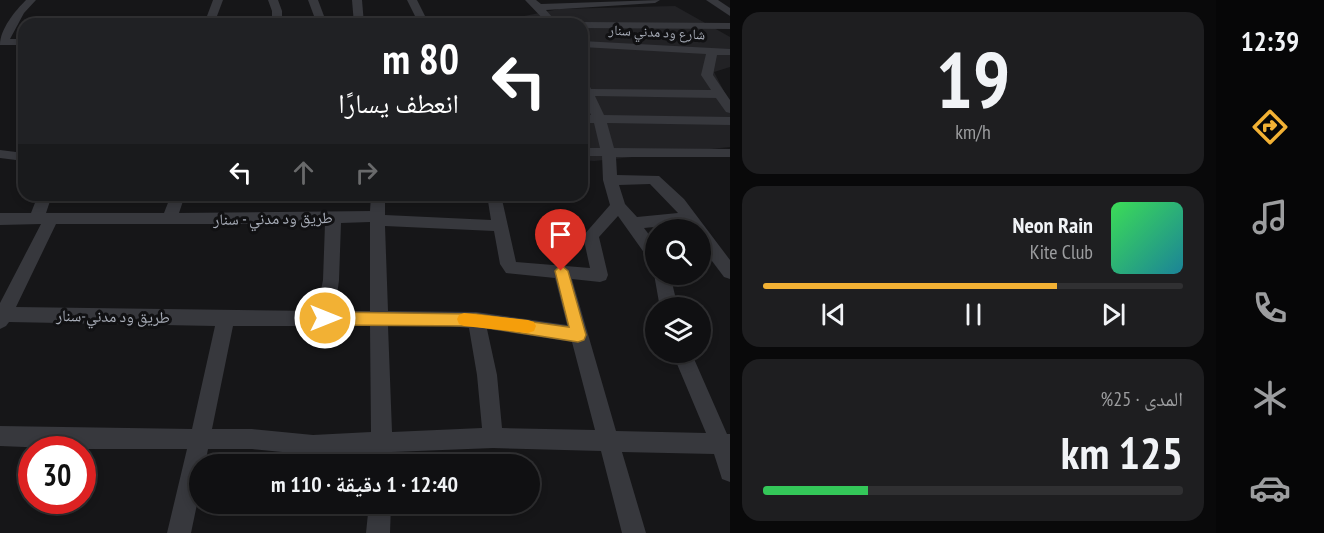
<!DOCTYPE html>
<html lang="ar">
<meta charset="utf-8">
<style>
body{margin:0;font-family:"PT Sans Narrow","Noto Naskh Arabic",sans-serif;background:#1e1e20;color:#f1f3f6;direction:rtl;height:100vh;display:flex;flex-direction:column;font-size:22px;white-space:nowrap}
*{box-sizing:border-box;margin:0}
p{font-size:20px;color:#9c9d9f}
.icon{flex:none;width:33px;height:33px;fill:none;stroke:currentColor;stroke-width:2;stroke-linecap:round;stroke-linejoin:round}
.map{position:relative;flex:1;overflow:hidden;direction:ltr}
.details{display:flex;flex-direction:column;gap:12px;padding:12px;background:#09090a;width:486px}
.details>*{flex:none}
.top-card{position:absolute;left:18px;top:18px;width:570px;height:183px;border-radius:18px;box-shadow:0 3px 9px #0003,0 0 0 2px #303032;direction:rtl;background:#202124;color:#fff;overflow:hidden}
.tools{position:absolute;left:645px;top:219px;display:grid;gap:12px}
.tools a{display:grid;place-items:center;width:66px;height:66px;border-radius:50%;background:#101012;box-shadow:0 3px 9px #0003,0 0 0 2px #303032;font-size:30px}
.speed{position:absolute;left:18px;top:436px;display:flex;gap:12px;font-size:30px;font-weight:700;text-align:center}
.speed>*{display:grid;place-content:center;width:78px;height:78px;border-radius:50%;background:#101012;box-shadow:0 3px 9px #0003,0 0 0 2px #303032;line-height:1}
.speed .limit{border:9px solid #d22;background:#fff;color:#111}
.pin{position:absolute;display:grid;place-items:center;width:51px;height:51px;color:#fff;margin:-62px -26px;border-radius:50% 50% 50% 0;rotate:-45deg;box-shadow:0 0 6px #0007}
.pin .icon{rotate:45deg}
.me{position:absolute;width:66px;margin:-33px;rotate:90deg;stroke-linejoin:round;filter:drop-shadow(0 0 4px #0008)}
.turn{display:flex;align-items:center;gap:21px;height:126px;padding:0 30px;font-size:27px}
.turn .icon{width:78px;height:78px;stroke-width:2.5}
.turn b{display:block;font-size:42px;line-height:51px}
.lanes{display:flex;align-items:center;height:57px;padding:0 30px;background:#0003;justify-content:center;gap:30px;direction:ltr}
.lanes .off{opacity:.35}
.big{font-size:45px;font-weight:700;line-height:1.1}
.details .tile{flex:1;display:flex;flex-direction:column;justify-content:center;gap:9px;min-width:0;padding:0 21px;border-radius:18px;background:#1e1e20}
.details .dial{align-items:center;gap:0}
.dial b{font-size:78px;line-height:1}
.song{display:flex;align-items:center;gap:18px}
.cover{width:72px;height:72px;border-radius:9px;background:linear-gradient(135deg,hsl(130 70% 55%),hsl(190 70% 35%))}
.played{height:6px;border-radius:3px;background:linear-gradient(90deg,#f2b134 70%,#303032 70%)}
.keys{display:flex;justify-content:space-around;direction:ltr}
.charge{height:9px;border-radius:4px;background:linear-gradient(90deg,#34c759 25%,#303032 0)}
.trip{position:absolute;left:189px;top:454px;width:351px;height:60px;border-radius:30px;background:#101012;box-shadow:0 3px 9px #0003,0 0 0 2px #303032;font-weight:700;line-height:60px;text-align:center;direction:rtl}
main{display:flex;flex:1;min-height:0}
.menu{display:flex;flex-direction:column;width:108px;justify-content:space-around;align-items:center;background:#060607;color:#9c9d9f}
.menu .icon{width:42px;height:42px}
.menu .active{color:#f2b134}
.menu b{font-size:27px;color:#f1f3f6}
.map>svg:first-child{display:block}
.built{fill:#222225}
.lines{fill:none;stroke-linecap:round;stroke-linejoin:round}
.street{fill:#37383d;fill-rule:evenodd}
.route{fill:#f2b134;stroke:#9d7322;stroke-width:1.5}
.slow{fill:#f59e0b}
.labels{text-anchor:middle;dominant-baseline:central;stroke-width:6;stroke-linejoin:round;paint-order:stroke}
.far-street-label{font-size:14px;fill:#a8adb8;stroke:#111113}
.street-label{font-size:16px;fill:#a8adb8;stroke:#111113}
</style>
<main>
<nav class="menu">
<b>12:39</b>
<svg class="icon active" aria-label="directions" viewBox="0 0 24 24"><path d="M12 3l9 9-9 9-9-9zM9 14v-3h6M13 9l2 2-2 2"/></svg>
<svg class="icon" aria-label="music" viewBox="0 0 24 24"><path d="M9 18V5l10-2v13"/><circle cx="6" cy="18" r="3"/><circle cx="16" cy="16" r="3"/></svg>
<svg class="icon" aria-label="phone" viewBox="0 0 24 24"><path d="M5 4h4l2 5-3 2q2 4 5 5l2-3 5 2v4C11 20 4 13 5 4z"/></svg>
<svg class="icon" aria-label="climate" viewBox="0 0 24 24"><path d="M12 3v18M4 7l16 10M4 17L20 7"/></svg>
<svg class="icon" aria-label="car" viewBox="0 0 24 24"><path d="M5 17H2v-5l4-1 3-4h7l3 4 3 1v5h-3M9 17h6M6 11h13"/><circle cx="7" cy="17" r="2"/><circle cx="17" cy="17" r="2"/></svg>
</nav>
<section class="details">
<div class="tile dial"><b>19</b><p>km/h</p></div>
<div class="tile">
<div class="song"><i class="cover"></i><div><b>Neon Rain</b><p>Kite Club</p></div></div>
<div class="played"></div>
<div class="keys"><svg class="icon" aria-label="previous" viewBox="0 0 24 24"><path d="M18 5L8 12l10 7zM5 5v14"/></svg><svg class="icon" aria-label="pause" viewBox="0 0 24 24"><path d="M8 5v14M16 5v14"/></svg><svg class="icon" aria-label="next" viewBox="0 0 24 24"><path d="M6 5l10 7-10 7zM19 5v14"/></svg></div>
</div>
<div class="tile"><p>المدى · 25%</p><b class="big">125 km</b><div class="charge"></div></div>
</section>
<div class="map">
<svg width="730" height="533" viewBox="0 0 730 533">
<rect width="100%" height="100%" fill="#161618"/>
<polygon class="built" points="675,6 730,37 730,67 714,72 730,103 730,147 594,161 582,160 582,24 485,24 559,9"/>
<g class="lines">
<g class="street">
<path d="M26,0h10l-12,13 -14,26h14v6h-24c0,-16 15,-34 26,-45z"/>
<polygon points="213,0 223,0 214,24 204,24"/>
<polygon points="268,0 278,0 282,11 282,24 272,24 272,11"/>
<polygon points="308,0 318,0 327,24 317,24"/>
<polygon points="352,0 362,0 364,24 354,24"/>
<polygon points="407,0 417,0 429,24 419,24"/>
<polygon points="525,0 536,0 541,4 660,0 655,3 546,10 558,24 548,24"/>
<polygon points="706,0 718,0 730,8 730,16"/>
<polygon points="582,22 730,23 730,29 582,28 582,24 577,24"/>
<path d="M582,41l148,8v6h-13l-4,20 17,25v13l-4,-1 -10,-14 -121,-2 9,19 126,2v8l-123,-2 7,25 116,1v8h-114l1,18 42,1 25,23 46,61v19l-6,-2 -24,-32v-15h-11l-4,-6 -41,4 12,16v19l-6,-2 -32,-45 -19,21 9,38 -2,5 -6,2 -28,-3 44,152 90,2 -34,-81h19l36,82h3v48l-8,-3 -8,-25 -92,-2 24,81h-24l-21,-82 -108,-3 -101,4v13h-22l1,-12 -58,2 -61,-6h-44l-3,16h-5v25l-9,43h-24l20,-84h-112l-75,-3v-20l192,3 23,-103 -206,-4 -3,4 -6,3v-26l41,-79 -41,1v-12h31l7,-18h14l-6,18h118l7,-18h14l-6,18 191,-2 1,-16h14v20l106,5 -4,-25h14l15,67 74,6 -7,-32 27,-31 -7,-25 -1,-24h-20v-8h18l-6,-25h-12v-8h9l-9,-19v-19l4,1 5,11 120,1 -10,-15 5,-21 -124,-7zM650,184l28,29 -41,4 -12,-13 -6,-19zM370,222v89h-35l4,-31 2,-57zM56,224h269l-2,56 -6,31 -301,-4zM385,226l109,5 6,33 6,9 49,5 12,47 -91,-13 -88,-1zM441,325l28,3 8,47 5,53 -90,4 -4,-106zM233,326h137l1,106 -58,3 -61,-6h-40zM487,329l85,13 23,88 -93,-2 -5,-53z"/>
<polygon points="0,150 24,153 24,161 0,158"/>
<polygon points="656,270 656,274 670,274 678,308 660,308 654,274"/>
<polygon points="369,504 391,504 390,533 366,533"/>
</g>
</g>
<polygon class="route" points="561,265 568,271 586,335 584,340 578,342 476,326 325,325 319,323 317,318 319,314 325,312 476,314 569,327 555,271"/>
<polygon class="slow" points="464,313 528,320 534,322 536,326 534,331 528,333 464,326 459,324 457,319 459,315"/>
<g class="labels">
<g class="far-street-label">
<text transform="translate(657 32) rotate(3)">شارع ود مدني سنار</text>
</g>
<g class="street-label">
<text transform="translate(273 218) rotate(-1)">طريق ود مدني - سنار</text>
<text transform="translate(113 316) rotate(1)">طريق ود مدني-سنار</text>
</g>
</g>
</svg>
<div class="tools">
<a><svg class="icon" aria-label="search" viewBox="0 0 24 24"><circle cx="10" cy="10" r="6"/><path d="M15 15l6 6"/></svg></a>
<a><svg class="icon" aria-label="layers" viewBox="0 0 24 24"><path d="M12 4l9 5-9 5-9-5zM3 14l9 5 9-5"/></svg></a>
</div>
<div class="speed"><div class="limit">30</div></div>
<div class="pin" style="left:561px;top:271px;background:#d93025"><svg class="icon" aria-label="arrive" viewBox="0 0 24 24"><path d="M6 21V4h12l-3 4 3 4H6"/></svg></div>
<svg class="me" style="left:325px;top:318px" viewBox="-20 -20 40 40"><circle r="17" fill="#f2b134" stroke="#fff" stroke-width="3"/><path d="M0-11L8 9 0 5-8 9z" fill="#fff"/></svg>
<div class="trip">12:40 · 1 دقيقة · 110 m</div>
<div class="top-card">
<div class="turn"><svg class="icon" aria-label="left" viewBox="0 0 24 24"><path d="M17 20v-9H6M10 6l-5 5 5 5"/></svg><div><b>80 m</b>انعطف يسارًا</div></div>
<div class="lanes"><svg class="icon" aria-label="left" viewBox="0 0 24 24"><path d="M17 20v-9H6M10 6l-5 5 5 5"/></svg><svg class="icon off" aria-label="ahead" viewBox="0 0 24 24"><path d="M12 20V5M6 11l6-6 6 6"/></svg><svg class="icon off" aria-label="right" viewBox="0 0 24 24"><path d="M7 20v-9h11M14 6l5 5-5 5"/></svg></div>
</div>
</div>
</main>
